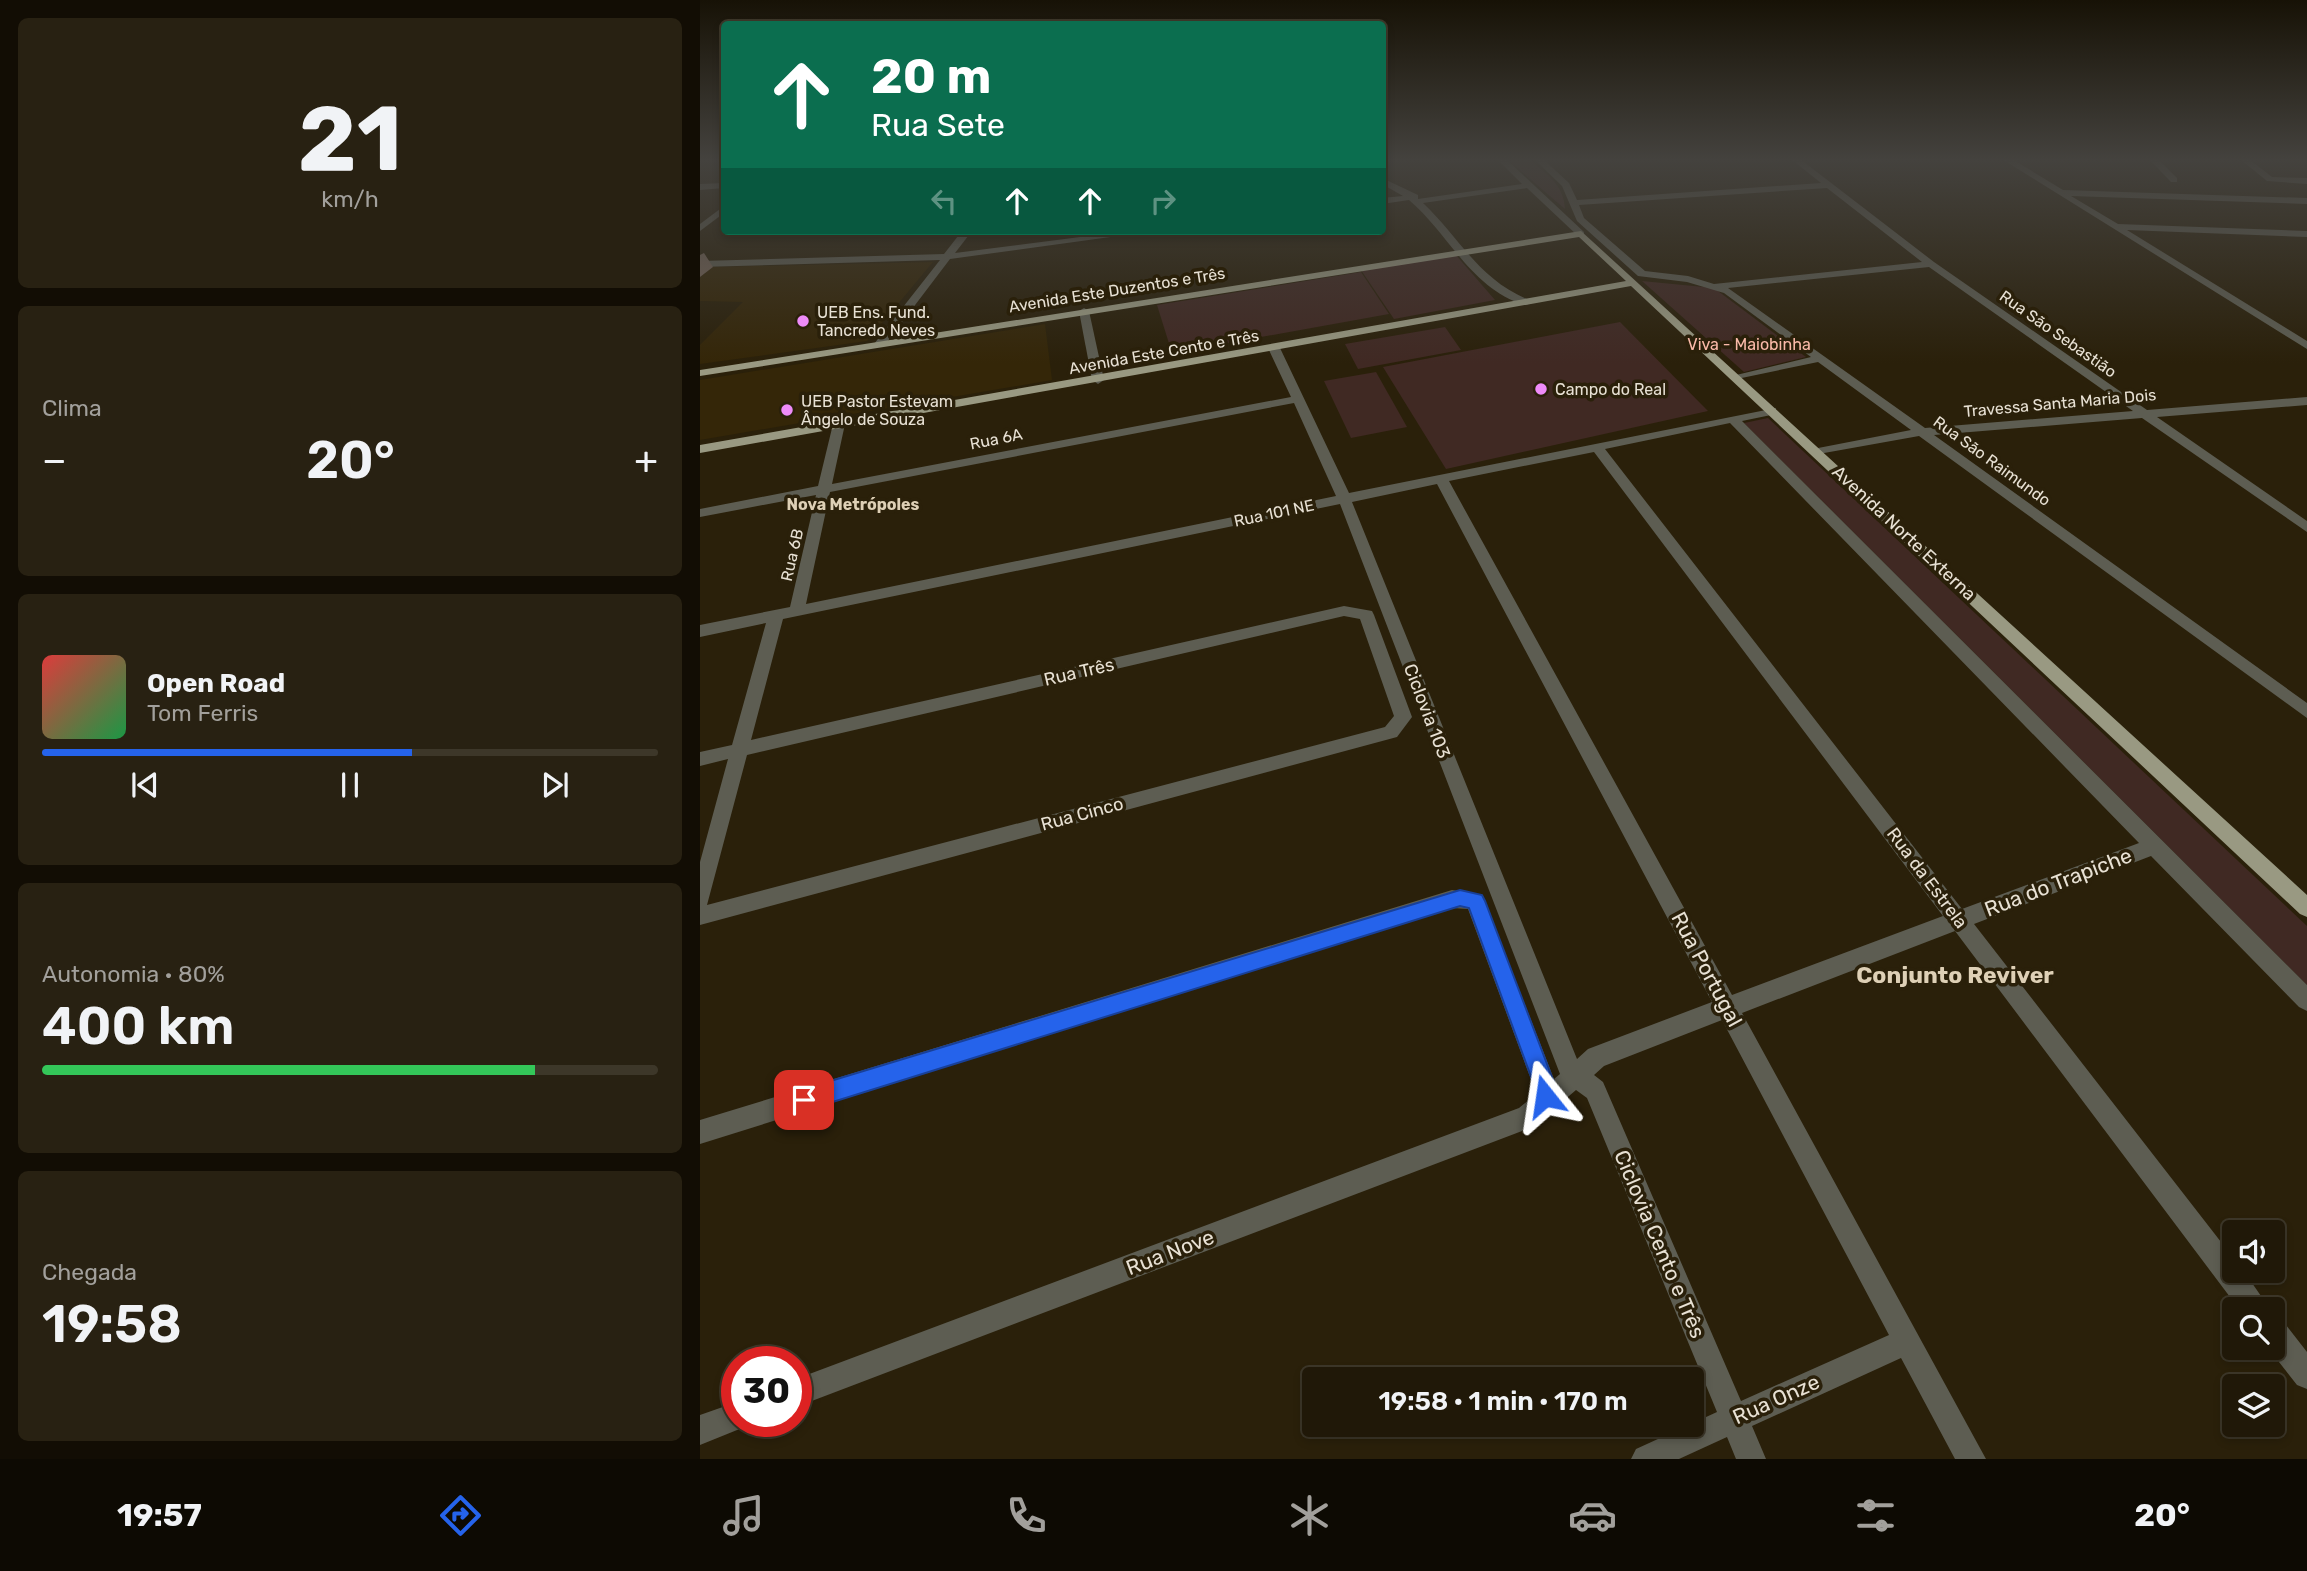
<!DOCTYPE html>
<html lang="pt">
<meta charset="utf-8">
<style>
body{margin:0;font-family:Rubik,sans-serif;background:#282112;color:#f1f3f6;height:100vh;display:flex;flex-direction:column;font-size:26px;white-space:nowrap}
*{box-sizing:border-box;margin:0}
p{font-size:23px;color:#a2a09c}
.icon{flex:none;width:38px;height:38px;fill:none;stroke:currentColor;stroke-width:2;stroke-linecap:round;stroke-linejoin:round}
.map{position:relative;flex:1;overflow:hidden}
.drawer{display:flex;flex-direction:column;gap:18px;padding:18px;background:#120d04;width:700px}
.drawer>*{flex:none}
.hud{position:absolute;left:21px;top:21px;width:665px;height:214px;border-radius:7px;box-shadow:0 4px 10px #0003,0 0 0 2px #3d3729;background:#0b6e4f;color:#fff;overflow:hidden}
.tools{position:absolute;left:1522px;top:1220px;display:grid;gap:14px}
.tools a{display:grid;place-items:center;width:63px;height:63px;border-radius:7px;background:#201808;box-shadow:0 4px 10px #0003,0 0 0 2px #3d3729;font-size:35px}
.speed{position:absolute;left:21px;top:1346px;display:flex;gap:14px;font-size:35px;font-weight:700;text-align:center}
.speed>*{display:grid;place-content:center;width:91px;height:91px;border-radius:50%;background:#201808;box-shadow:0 4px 10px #0003,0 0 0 2px #3d3729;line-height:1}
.speed .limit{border:10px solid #d22;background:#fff;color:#111}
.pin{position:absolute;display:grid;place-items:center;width:60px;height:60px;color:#fff;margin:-30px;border-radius:14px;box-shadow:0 4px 10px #0006}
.me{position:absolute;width:77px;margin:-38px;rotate:345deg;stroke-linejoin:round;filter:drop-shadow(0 0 5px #0008)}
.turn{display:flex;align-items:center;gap:24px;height:147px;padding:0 35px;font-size:32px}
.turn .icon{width:91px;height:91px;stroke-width:2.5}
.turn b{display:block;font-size:49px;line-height:60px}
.lanes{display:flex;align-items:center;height:66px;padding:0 35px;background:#0003;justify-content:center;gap:35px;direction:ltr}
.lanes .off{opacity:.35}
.big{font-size:52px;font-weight:600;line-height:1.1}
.drawer .widget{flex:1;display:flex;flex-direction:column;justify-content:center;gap:10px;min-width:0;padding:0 24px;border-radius:10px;background:#282112}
.drawer .dial{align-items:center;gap:0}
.dial b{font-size:91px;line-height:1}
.song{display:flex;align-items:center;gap:21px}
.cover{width:84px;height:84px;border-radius:10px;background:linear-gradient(135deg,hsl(0 70% 55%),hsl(140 70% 35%))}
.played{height:7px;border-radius:4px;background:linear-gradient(90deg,#2563eb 60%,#3d3729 60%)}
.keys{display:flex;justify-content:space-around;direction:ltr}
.heat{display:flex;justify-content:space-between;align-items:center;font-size:38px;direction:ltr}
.charge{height:10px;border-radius:5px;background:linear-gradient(90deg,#34c759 80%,#3d3729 0)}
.trip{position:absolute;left:602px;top:1367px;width:402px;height:70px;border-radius:7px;background:#201808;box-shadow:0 4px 10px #0003,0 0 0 2px #3d3729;font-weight:600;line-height:70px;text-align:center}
.tab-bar{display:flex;height:112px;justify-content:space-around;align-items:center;background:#0d0a03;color:#a2a09c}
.tab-bar .icon{width:49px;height:49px}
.tab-bar .on{color:#2563eb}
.tab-bar b{font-size:32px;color:#f1f3f6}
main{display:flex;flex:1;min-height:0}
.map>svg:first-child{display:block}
.built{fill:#342608}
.green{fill:#402923}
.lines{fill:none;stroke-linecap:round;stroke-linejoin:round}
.minor{fill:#5d5d52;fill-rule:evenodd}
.major{fill:#999982;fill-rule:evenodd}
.shaded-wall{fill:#746458}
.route{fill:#2563eb;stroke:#184099;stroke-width:2}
.poi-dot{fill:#ee8bf8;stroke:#2a200a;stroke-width:2.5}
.labels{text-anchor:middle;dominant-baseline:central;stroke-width:7;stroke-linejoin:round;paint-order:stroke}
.far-street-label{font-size:16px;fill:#e8e1d4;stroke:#2a200a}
.far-poi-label{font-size:16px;fill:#e8e1d4;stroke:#2a200a;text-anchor:start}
.far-park-label{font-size:16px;fill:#fabaa9;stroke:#2a200a}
.far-neighbourhood-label{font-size:16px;font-weight:bold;fill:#ded0b6;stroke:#2a200a}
.street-label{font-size:18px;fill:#e8e1d4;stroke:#2a200a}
.near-street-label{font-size:21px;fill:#e8e1d4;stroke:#2a200a}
.near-neighbourhood-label{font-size:23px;font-weight:bold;fill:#ded0b6;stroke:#2a200a}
</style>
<main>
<section class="drawer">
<div class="widget dial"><b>21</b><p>km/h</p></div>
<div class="widget"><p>Clima</p>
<div class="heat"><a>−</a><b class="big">20°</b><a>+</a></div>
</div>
<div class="widget">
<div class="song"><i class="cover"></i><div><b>Open Road</b><p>Tom Ferris</p></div></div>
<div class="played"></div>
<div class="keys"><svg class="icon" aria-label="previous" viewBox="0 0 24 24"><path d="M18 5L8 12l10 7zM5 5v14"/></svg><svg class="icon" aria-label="pause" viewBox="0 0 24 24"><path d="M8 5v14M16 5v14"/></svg><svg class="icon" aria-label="next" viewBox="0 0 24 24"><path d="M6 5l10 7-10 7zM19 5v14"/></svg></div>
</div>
<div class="widget"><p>Autonomia · 80%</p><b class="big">400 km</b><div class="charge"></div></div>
<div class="widget"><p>Chegada</p><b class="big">19:58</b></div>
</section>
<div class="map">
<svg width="1607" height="1459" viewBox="0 0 1607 1459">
<rect width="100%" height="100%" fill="#2a200a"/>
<g class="built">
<polygon points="233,262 167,341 0,364 0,345 43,302 0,301 0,277 13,267"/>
<polygon points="345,324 352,380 0,440 0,380"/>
</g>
<g class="green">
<path d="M807,159h22c18,15 35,26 36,50z"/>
<polygon points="755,254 795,300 694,319 661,270"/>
<polygon points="661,272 689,314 472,353 457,305"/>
<polygon points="942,281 1014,288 1106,357 1044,372"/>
<polygon points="920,322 1008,411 746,469 683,367"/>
<polygon points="745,327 761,350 658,369 645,344"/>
<polygon points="676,372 707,427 651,438 624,381"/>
<polygon points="1068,418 1607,926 1607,985 1044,423"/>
</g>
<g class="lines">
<g class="minor">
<path d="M797,159h9l78,73v4h-6l-51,-48 -104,15c37,35 55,76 106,97v4l-4,1c-54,-16 -76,-71 -116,-105l-27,4v-6l21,-2 -21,-12v-6l36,17v4l104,-15z"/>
<path d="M834,159h9l26,24 8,17 244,-17 -30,-24h9l134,103 213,148 160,-13v8l-150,12 150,104v11l-165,-114 -208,17 373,268v15l-388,-282 -106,19v-6l98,-19 -93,-68 -86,18v-4l79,-19 -87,-64 -37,-11 -49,-6 -61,-55 -15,-35zM1127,188l95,74 -208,22 -26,-8 -43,-5 -61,-53 -5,-13zM1229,267l204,144 -208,17 -197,-140z"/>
<polygon points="1302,159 1312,159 1363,190 1607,198 1607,204 1371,196 1418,224 1607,231 1607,237 1427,230 1607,341 1607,349"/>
<polygon points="1449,159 1458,159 1477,178 1477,182 1471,182"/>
<polygon points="1540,159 1549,159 1572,177 1607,178 1607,184 1567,181"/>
<polygon points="24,183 24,188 0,190 0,184"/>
<polygon points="24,206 24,213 0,231 0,224"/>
<polygon points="262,231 272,231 255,253 427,231 454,231 250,259 184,346 180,347 174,344 240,260 0,267 0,261 244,254"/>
<polygon points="384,308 389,311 404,380 398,384 392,380 379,311"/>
<path d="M574,345l6,3 69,145 427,-85v6l-34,7 565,564v26l-8,-4 -148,-151 -177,68 261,336v10h8l27,39h-31l-284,-378 -213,82 244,446h-31l-54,-101 -149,68 14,33h-30l-9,-22 -48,22h-48l5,-10 81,-37 -130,-314 -11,-8 -41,35 -8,4 -731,278v-28l723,-271 11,-9 3,-14 -65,-176 -16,-1 -752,236v-24l752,-230 30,5 72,184 6,-5 -220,-570 -557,115 -32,121 593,-134 28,5 2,4 38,102 -15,20 -697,188v-63l28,-103 -28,7v-14l32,-7 34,-122 -66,14v-12l90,-18 26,-112 -116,22v-8l118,-23 15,-62 6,-4 6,4 -13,60 459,-87 -23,-49zM594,403l42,93 -530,108 24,-112zM1030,423l409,420 -177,66 -357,-460zM894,452l349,464 -211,79 -283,-514zM737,484l275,518 -124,47 -11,10 -225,-557zM644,616l16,3 34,97 -9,11 -678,178 40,-150zM1022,1020l167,315 -148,66 -138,-319 -9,-7 10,-9z"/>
<polygon points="1573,1317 1583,1321 1607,1352 1607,1389 1597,1385 1568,1348 1573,1348"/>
<polygon points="37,1402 37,1421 49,1421 47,1426 0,1445 0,1415"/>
</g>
<polygon class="major" points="881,231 1607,895 1607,917 1600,914 931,286 0,453 0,445 926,281 879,237 0,376 0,370"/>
</g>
<polygon class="shaded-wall" points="4,253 13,267 0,277 0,255"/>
<linearGradient id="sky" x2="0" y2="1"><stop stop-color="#171206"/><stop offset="0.44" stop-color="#44423e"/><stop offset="1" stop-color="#44423e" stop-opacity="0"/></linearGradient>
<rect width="1607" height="363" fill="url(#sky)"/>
<polygon class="route" points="760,890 782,895 785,901 855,1085 853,1103 845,1106 837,1103 834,1085 769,908 760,906 104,1111 96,1107 93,1100 96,1092 104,1089"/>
<g class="poi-dot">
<circle cx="103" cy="321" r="7"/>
<circle cx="841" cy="389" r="7"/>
<circle cx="87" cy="410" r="7"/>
</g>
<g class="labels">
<g class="far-street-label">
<text transform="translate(417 290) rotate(-9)">Avenida Este Duzentos e Três</text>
<text transform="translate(1358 334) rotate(35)">Rua São Sebastião</text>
<text transform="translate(464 352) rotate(-10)">Avenida Este Cento e Três</text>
<text transform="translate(1360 403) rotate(-5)">Travessa Santa Maria Dois</text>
<text transform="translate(296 439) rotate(-11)">Rua 6A</text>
<text transform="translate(1292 461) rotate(36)">Rua São Raimundo</text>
<text transform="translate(574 513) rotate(-12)">Rua 101 NE</text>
<text transform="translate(92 555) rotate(-77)">Rua 6B</text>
</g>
<g class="far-poi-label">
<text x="117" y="312">UEB Ens. Fund.<tspan x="117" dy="18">Tancredo Neves</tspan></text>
<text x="855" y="389">Campo do Real</text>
<text x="101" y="401">UEB Pastor Estevam<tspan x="101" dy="18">Ângelo de Souza</tspan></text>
</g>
<g class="far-park-label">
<text x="1049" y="344">Viva - Maiobinha</text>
</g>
<g class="far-neighbourhood-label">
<text x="153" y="504">Nova Metrópoles</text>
</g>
<g class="street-label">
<text transform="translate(1204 533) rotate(43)">Avenida Norte Externa</text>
<text transform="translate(379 672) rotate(-13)">Rua Três</text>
<text transform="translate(727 711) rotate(69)">Ciclovia 103</text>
<text transform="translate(382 814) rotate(-15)">Rua Cinco</text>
<text transform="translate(1227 878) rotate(53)">Rua da Estrela</text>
</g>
<g class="near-street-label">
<text transform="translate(1358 882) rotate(-21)">Rua do Trapiche</text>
<text transform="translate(1007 969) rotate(62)">Rua Portugal</text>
<text transform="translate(960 1244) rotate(67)">Ciclovia Cento e Três</text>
<text transform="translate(470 1252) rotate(-21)">Rua Nove</text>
<text transform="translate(1076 1399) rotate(-24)">Rua Onze</text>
</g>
<g class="near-neighbourhood-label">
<text x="1255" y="975">Conjunto Reviver</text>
</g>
</g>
</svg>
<div class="tools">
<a><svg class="icon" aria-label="sound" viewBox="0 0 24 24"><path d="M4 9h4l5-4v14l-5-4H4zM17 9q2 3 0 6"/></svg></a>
<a><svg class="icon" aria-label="search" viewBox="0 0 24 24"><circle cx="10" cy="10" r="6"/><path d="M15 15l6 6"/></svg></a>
<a><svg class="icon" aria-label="layers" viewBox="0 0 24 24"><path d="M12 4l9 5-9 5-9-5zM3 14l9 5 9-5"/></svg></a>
</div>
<div class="speed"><div class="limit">30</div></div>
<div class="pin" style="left:104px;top:1100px;background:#d93025"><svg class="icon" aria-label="arrive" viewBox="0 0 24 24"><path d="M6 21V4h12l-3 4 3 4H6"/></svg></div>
<svg class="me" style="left:845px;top:1096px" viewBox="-20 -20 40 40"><path d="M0-17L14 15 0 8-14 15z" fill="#2563eb" stroke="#fff" stroke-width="4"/></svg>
<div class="trip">19:58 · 1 min · 170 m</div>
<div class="hud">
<div class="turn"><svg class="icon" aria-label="ahead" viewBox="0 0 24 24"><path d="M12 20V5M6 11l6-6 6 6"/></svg><div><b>20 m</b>Rua Sete</div></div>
<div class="lanes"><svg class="icon off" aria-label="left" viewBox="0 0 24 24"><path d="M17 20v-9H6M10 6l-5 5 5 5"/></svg><svg class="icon" aria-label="ahead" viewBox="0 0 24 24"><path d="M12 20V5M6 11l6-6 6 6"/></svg><svg class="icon" aria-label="ahead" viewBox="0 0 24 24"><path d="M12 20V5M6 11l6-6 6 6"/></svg><svg class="icon off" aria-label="right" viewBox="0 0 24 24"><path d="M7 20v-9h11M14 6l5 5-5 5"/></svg></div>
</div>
</div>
</main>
<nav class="tab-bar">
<b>19:57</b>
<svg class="icon on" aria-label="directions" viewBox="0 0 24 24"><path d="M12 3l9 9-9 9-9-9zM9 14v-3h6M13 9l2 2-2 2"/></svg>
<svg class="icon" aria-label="music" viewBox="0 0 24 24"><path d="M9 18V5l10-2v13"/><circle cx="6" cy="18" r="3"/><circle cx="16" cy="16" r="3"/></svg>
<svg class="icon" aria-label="phone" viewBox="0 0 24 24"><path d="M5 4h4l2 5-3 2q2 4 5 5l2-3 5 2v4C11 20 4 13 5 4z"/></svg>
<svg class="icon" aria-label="climate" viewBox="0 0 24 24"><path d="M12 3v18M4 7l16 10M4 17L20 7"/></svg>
<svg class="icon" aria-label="car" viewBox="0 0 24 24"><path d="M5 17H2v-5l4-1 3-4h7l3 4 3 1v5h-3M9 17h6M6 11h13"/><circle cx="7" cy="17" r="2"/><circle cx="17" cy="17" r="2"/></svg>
<svg class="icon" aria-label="filters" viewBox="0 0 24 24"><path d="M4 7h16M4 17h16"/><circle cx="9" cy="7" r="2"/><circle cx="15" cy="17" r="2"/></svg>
<b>20°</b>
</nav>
